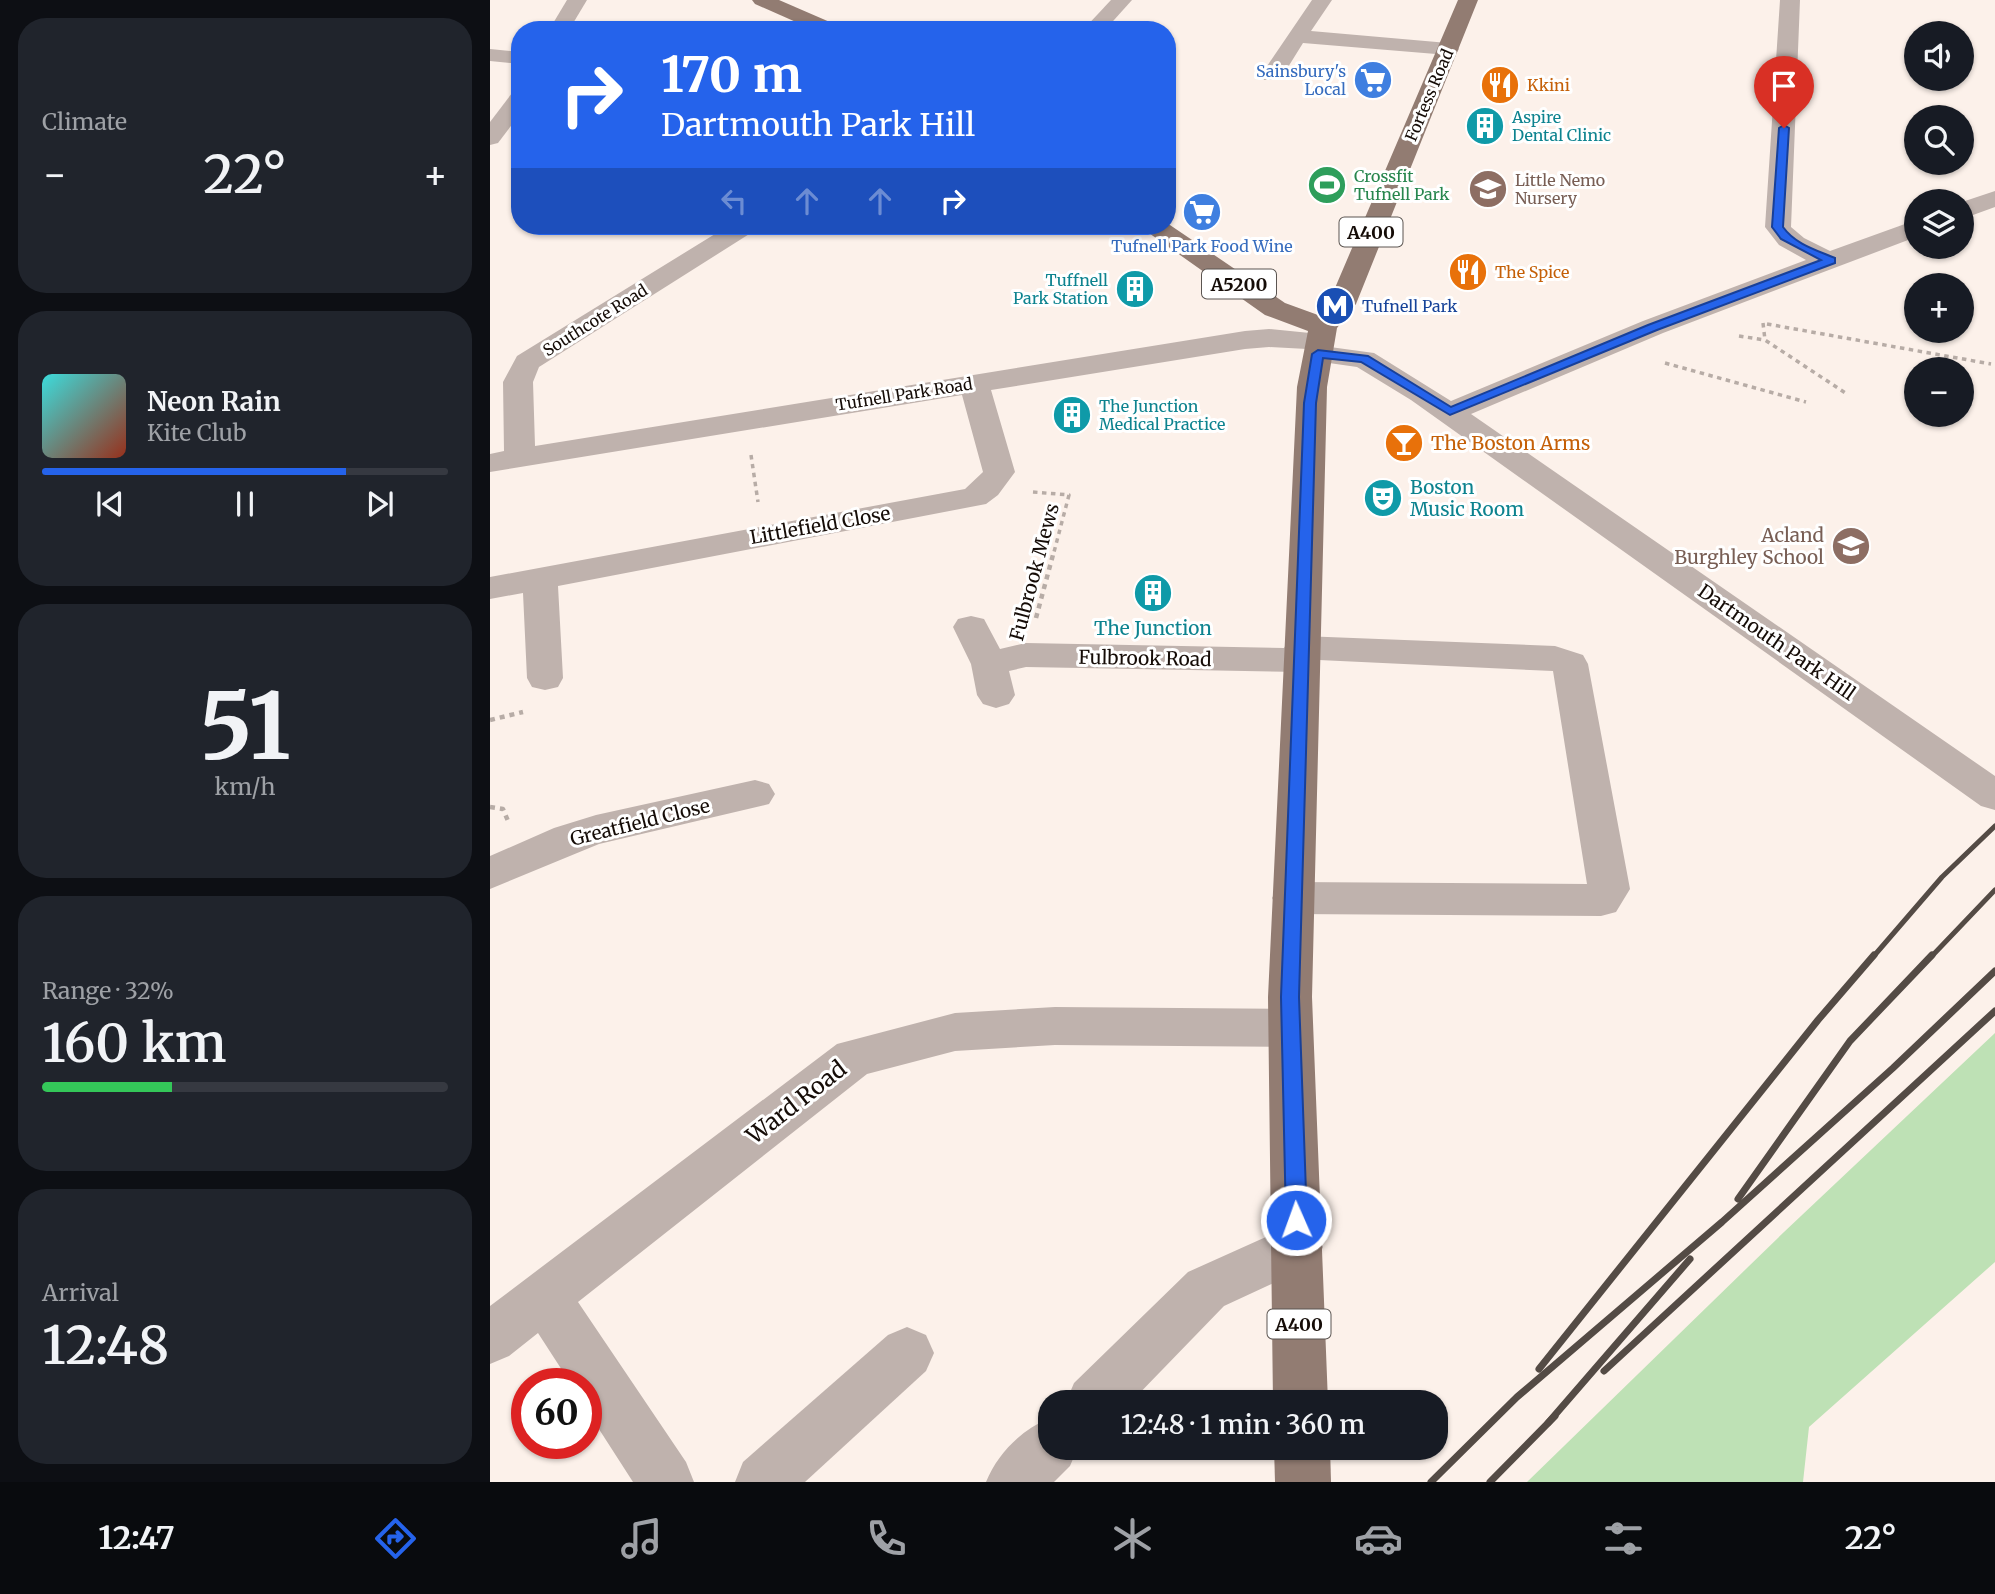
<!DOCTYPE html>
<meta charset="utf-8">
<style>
body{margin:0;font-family:Merriweather,serif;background:#20242c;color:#f1f3f6;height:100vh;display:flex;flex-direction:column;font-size:26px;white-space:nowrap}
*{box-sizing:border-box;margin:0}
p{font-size:23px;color:#9ea1a6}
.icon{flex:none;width:38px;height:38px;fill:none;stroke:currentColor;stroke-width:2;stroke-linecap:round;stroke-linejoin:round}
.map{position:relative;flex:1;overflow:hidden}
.drawer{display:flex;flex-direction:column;gap:18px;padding:18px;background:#0d0f14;width:490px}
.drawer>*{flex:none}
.top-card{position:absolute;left:21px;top:21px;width:665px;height:214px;border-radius:28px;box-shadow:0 2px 5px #0004;background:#2563eb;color:#fff;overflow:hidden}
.controls{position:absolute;left:1414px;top:21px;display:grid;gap:14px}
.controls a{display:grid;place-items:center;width:70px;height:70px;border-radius:50%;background:#171b24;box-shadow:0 2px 5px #0004;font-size:35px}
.speed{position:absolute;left:21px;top:1368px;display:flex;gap:14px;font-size:35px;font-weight:700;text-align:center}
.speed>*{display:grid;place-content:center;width:91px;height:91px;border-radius:50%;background:#171b24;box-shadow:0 2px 5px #0004;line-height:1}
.speed .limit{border:10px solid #d22;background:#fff;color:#111}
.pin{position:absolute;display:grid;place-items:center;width:60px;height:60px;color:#fff;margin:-72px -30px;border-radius:50% 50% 50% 0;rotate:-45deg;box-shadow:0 0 7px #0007}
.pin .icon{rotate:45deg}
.me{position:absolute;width:77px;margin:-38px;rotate:358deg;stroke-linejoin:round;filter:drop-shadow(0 0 5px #0008)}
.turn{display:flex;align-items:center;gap:24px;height:147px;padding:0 35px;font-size:32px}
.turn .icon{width:91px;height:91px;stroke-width:2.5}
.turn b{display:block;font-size:49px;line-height:60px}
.lanes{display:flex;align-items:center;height:66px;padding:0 35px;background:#0003;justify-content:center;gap:35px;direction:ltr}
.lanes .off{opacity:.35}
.big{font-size:52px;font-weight:600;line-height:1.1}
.drawer .tile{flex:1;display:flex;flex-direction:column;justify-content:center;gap:10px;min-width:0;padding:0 24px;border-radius:28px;background:#20242c}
.drawer .dial{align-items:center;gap:0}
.dial b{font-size:91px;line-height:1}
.song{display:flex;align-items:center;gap:21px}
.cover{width:84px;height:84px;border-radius:10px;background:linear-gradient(135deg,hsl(180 70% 55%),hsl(10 70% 35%))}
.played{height:7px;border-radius:4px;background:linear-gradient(90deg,#2563eb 75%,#363941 75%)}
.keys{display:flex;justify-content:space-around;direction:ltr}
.heat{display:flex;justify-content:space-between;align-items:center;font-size:38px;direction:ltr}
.charge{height:10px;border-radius:5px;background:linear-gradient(90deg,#34c759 32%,#363941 0)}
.trip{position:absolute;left:548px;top:1390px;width:410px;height:70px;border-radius:28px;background:#171b24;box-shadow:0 2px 5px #0004;font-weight:600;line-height:70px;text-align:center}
.tabs{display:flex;height:112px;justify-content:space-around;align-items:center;background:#090b0e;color:#9ea1a6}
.tabs .icon{width:49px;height:49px}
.tabs .current{color:#2563eb}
.tabs b{font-size:32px;color:#f1f3f6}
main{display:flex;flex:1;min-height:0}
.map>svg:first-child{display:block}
.green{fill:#bee1b5}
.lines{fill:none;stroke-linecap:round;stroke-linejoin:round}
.path-far1{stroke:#b7aca6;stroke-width:3.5;stroke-dasharray:4.5 4.5;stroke-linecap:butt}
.path{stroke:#b7aca6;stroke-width:4.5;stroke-dasharray:5 5;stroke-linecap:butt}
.minor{fill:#bfb2ad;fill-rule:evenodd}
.major{fill:#927c72;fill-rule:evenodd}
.rail-far1{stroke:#544b45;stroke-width:5}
.rail{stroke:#544b45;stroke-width:7}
.route{fill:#2563eb;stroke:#184099;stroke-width:2}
.labels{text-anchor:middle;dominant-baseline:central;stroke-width:6;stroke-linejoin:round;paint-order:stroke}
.far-shop-label{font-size:16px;fill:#366cbe;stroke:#fff;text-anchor:end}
.far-food-label{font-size:16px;fill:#c56008;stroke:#fff;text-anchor:start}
.far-street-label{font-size:16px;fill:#150c07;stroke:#fff}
.far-culture-label{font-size:16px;fill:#0d838f;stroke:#fff;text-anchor:start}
.far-leisure-label{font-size:16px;fill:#27864d;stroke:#fff;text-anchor:start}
.far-education-label{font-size:16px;fill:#785e54;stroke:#fff;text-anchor:start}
.far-transit-label{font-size:16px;fill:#164399;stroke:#fff;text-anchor:start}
.shield{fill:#fff;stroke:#5b5551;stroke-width:2}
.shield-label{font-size:18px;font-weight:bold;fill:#150c07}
.food-label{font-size:19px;fill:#c56008;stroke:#fff;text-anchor:start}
.culture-label{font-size:19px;fill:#0d838f;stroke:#fff;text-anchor:start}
.street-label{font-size:19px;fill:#150c07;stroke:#fff}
.education-label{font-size:19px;fill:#785e54;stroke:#fff;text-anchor:end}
.near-street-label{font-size:23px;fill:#150c07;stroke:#fff}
</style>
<main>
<section class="drawer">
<div class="tile"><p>Climate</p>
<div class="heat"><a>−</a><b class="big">22°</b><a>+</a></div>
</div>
<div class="tile">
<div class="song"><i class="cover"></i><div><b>Neon Rain</b><p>Kite Club</p></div></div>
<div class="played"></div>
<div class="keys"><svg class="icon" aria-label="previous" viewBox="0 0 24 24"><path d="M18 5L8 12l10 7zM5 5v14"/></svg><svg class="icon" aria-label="pause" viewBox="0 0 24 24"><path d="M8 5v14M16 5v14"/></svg><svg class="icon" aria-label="next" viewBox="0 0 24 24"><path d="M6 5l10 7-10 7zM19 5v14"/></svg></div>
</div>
<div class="tile dial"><b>51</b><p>km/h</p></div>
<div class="tile"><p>Range · 32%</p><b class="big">160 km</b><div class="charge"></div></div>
<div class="tile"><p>Arrival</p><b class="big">12:48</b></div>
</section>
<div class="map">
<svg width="1505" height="1482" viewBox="0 0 1505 1482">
<rect width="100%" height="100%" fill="#fcf1ea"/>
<polygon class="green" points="1505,1033 1505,1262 1319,1427 1313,1482 1037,1482 1294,1232"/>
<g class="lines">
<g class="path-far1">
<polyline points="1273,323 1275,340 1357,394"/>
<polyline points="1277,324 1501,364"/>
<polyline points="1249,336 1275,340"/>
<polyline points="1175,363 1316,402"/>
<polyline points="261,455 268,502"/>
<polyline points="543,492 579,495 564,552"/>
</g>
<g class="path">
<polyline points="546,618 564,551"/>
<polyline points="0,720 33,712"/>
<polyline points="0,807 13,809 18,821"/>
</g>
<g class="minor">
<polygon points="77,0 97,0 79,30 59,30"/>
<polygon points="621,0 642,0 615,30 593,30"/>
<polygon points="822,0 842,0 821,31 958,43 966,44 969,49 966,54 958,55 813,43 790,80 774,80 771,75"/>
<polygon points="1290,0 1310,0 1301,227 1314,238 1340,251 1426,220 1426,237 1173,333 981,414 1505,776 1505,810 1491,806 921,400 867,367 818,360 814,354 817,349 779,347 755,349 501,390 525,472 508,495 496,504 68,586 73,678 68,687 55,690 42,687 37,678 33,593 0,599 0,577 475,489 493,472 472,395 0,472 0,454 14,451 13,382 27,356 238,226 268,226 264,231 49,367 43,382 45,446 755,331 779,329 840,335 844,341 840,347 884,353 961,401 1153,321 1316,260 1289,245 1275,227"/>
<polygon points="0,49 30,52 30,64 0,61"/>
<polygon points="30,91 30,114 8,143 0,145 0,122 22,93"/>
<polygon points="1505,191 1505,207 1472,219 1472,202"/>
<polygon points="481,616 494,619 510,649 536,643 794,648 799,640 812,636 1065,646 1093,655 1098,664 1140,889 1126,912 1111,916 803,914 788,909 782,898 788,887 803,882 1097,884 1063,671 829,660 824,668 811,672 536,667 519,671 525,695 519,704 506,708 493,704 487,695 481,664 463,627 468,619"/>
<polygon points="265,780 279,784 285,794 279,804 109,844 0,889 0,856 64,828 106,815"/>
<polygon points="565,1007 800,1009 816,1015 823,1028 816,1041 800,1047 565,1045 465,1051 377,1074 88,1302 196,1462 204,1482 143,1482 96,1409 96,1384 81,1384 48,1333 19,1356 0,1364 0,1306 347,1044 465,1013"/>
<polygon points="807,1223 825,1230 833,1247 825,1264 734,1306 641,1402 576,1402 584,1383 698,1272"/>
<polygon points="417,1327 436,1335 444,1353 436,1371 315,1482 245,1482 253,1462 398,1335"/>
<path d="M560,1418v29h28l-8,19 -16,16h-68c12,-29 35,-52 64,-64z"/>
</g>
<g class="major">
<polygon points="262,0 289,0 349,26 352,30 324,30 265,4"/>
<polygon points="968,0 988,0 866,304 847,328 837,387 822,997 838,1402 783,1402 778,997 807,387 818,331 775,315 656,231 652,226 677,226 677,223 795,303 828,315 839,302"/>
<polygon points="784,1447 840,1447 841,1482 785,1482"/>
</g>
<g class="rail-far1">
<polyline points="1383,957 1452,877 1505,826"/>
<polyline points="1441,957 1505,890"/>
</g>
<g class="rail">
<polyline points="1248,1199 1360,1041 1442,955"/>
<polyline points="1049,1369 1328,1020 1384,955"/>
<polyline points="1114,1371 1505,1011"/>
<polyline points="1058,1423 1200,1259"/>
<polyline points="941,1482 1027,1397 1232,1222 1403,1068 1505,971"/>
<polyline points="1000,1482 1065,1416"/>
</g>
</g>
<path class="route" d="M1294,125l5,3 -6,99c12,17 33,23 52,31v5l-178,67 -207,85 -89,-53 -38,-4 -7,45 -17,594 8,223 -3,7 -8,3 -7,-3 -3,-7 -5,-223 23,-594 8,-49 6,-4 50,6 83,51 197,-82 173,-65 -40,-21 -9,-12 7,-99z"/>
<defs>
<g id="supermarket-disc" transform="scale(2.0125)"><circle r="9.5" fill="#3f7fe0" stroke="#fff"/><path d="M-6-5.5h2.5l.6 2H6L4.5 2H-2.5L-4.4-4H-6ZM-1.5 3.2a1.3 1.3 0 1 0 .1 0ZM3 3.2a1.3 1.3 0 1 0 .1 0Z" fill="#fff"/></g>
<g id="restaurant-disc" transform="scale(2.0125)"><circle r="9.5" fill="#e8710a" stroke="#fff"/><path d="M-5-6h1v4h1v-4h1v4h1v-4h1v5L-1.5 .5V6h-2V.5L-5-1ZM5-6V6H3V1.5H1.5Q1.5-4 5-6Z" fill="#fff"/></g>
<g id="building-disc" transform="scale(2.0125)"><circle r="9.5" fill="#0f9aa8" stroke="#fff"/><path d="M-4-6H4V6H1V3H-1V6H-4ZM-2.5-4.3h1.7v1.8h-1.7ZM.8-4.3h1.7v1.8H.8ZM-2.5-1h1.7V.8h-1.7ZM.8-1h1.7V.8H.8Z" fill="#fff"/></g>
<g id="stadium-disc" transform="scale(2.0125)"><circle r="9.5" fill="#2e9e5b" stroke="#fff"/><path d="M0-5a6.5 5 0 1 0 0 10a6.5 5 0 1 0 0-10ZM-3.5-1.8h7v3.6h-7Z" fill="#fff"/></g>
<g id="school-disc" transform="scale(2.0125)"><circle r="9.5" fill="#8d6e63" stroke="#fff"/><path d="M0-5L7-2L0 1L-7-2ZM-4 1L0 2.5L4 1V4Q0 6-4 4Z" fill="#fff"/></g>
<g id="metro-disc" transform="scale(2.0125)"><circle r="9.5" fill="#1a4fb4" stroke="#fff"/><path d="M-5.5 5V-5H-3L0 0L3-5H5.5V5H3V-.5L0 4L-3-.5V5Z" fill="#fff"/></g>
<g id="bar-disc" transform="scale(2.0125)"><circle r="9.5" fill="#e8710a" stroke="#fff"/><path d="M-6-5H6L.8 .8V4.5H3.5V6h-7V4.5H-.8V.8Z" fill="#fff"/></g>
<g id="theatre-disc" transform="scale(2.0125)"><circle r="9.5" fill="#0f9aa8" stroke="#fff"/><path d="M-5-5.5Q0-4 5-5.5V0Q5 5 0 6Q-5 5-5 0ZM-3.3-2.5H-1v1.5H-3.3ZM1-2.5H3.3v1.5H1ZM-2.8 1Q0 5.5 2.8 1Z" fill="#fff"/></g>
</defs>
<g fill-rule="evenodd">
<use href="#supermarket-disc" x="883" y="80"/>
<use href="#restaurant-disc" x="1010" y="85"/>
<use href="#building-disc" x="995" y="126"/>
<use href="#stadium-disc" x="837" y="185"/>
<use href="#school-disc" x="998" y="189"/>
<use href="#supermarket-disc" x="712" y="212"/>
<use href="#restaurant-disc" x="978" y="272"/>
<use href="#building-disc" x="645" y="289"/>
<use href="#metro-disc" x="845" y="306"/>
<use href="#building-disc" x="582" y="415"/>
<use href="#bar-disc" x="914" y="443"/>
<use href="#theatre-disc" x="893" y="498"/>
<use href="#school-disc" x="1361" y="546"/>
<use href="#building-disc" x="663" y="593"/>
</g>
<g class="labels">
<g class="far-shop-label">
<text x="856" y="71">Sainsbury's<tspan x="856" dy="18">Local</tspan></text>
<text x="712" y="246" text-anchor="middle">Tufnell Park Food Wine</text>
</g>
<g class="far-food-label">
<text x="1037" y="85">Kkini</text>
<text x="1005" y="272">The Spice</text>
</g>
<g class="far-street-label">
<text transform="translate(939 95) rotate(-67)">Fortess Road</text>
<text transform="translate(105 320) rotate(-32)">Southcote Road</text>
<text transform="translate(414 394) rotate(-9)">Tufnell Park Road</text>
</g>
<g class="far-culture-label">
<text x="1022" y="117">Aspire<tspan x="1022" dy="18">Dental Clinic</tspan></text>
<text x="618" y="280" text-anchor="end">Tuffnell<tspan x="618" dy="18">Park Station</tspan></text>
<text x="609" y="406">The Junction<tspan x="609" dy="18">Medical Practice</tspan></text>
</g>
<g class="far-leisure-label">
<text x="864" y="176">Crossfit<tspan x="864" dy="18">Tufnell Park</tspan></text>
</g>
<g class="far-education-label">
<text x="1025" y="180">Little Nemo<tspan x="1025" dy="18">Nursery</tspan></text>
</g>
<g class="far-transit-label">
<text x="872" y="306">Tufnell Park</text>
</g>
<g class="shield">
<rect x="849.5" y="217.5" width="63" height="29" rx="5"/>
<rect x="712" y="269.5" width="74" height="29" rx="5"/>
<rect x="777.5" y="1309.5" width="63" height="29" rx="5"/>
</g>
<g class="shield-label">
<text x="881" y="232">A400</text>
<text x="749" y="284">A5200</text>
<text x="809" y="1324">A400</text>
</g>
<g class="food-label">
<text x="941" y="443">The Boston Arms</text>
</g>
<g class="culture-label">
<text x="920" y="487">Boston<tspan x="920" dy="22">Music Room</tspan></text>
<text x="663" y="628" text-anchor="middle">The Junction</text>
</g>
<g class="street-label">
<text transform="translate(330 525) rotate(-10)">Littlefield Close</text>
<text transform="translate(544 572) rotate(-75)">Fulbrook Mews</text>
<text transform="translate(1287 642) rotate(35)">Dartmouth Park Hill</text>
<text transform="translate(655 658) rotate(1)">Fulbrook Road</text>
<text transform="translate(150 822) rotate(-14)">Greatfield Close</text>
</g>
<g class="education-label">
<text x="1334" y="535">Acland<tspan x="1334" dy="22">Burghley School</tspan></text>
</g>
<g class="near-street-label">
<text transform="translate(306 1102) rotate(-38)">Ward Road</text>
</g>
</g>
</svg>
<div class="controls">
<a><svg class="icon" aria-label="sound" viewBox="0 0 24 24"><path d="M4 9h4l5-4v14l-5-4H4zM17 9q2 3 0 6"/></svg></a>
<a><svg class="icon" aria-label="search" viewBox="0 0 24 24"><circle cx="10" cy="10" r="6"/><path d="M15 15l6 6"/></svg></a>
<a><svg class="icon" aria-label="layers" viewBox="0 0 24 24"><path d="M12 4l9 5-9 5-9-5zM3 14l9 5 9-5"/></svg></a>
<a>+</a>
<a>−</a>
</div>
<div class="speed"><div class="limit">60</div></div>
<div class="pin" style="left:1294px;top:128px;background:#d93025"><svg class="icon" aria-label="arrive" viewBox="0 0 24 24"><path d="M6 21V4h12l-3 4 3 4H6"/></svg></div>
<svg class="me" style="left:806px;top:1220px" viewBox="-20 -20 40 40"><circle r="17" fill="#2563eb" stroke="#fff" stroke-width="3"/><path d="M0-11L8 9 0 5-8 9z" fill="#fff"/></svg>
<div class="trip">12:48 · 1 min · 360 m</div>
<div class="top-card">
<div class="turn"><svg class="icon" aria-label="right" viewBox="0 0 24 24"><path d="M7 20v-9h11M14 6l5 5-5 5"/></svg><div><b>170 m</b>Dartmouth Park Hill</div></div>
<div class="lanes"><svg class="icon off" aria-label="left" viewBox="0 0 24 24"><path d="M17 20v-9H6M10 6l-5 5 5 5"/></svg><svg class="icon off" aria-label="ahead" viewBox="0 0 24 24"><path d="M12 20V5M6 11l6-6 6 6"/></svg><svg class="icon off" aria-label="ahead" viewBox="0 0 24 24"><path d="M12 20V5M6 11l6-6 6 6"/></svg><svg class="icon" aria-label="right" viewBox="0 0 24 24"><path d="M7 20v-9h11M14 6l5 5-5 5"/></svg></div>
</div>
</div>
</main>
<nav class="tabs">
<b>12:47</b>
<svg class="icon current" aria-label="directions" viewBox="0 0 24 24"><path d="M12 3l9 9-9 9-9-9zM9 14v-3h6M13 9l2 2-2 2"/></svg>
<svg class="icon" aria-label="music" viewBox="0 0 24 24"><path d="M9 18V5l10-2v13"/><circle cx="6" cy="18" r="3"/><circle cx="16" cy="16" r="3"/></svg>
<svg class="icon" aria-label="phone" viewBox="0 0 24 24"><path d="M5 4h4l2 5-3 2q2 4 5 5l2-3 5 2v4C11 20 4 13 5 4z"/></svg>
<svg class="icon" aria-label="climate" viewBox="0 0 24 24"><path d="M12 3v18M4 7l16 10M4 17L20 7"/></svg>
<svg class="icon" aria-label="car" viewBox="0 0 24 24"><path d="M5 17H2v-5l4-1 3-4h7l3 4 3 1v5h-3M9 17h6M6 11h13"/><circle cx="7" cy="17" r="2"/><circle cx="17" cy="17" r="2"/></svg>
<svg class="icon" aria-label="filters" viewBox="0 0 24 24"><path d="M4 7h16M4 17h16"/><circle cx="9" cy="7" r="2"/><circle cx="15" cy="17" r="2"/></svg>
<b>22°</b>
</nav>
